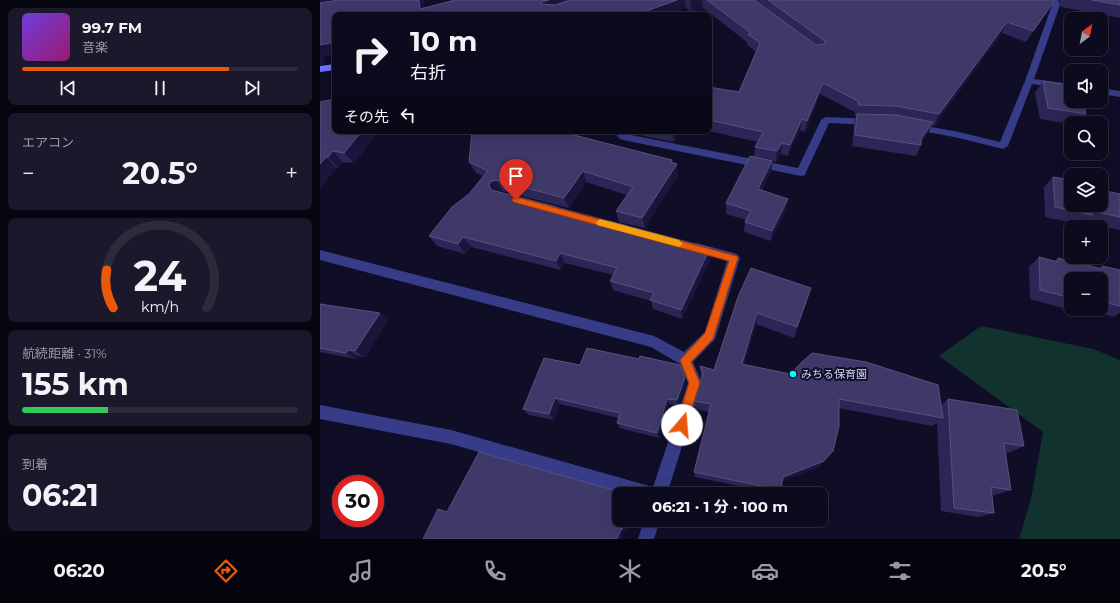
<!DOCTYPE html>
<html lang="ja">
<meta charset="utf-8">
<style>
body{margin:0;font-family:Montserrat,"Noto Sans JP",sans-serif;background:#1a182a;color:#f1f3f6;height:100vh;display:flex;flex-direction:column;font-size:15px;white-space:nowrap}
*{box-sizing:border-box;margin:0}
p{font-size:13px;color:#9a9aa4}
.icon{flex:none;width:22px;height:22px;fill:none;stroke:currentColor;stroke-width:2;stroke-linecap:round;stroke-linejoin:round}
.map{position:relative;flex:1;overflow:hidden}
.details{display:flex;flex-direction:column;gap:8px;padding:8px;background:#070610;width:320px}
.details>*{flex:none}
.guide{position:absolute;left:12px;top:12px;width:380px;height:122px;border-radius:8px;box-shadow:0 4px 16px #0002,0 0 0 1px #2c2b3b;background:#0c0a1d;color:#f1f3f6;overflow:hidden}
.needle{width:26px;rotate:32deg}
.fabs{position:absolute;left:744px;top:12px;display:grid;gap:8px}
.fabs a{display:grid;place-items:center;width:44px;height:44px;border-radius:8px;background:#0c0a1d;box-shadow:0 4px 16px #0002,0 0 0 1px #2c2b3b;font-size:20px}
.speed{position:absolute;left:12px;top:475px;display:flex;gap:8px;font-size:20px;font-weight:700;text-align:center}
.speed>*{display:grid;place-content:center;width:52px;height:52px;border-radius:50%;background:#0c0a1d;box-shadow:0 4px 16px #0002,0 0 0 1px #2c2b3b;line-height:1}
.speed .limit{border:6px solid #d22;background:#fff;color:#111}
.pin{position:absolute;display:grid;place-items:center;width:34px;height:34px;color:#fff;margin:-41px -17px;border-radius:50% 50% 50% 0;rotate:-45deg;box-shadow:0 0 4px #0007}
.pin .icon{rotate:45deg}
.me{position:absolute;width:44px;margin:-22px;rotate:18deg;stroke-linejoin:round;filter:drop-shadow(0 0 3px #0008)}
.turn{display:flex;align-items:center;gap:14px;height:84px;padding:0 12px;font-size:18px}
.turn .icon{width:52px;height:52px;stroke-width:2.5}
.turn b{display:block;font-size:28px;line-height:34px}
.then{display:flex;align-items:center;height:38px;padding:0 12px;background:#0003;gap:8px;font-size:15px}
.big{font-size:30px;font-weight:700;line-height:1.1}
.details .card{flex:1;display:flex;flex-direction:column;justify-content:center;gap:6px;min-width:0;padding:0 14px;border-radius:8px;background:#1a182a}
.details .dial{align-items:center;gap:0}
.dial svg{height:104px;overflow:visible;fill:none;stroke:#2c2b3b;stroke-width:7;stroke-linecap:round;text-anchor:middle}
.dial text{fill:#f1f3f6;stroke:none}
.song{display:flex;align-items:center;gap:12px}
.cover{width:48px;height:48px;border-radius:6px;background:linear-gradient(135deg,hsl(260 70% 55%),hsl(320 70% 35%))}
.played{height:4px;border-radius:2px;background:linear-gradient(90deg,#ea580c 75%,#2c2b3b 75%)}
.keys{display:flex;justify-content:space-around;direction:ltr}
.heat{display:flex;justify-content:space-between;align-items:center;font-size:22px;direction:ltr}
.charge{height:6px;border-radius:3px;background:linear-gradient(90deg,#34c759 31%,#2c2b3b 0)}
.trip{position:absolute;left:292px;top:487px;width:216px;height:40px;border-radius:8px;background:#0c0a1d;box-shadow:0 4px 16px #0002,0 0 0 1px #2c2b3b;font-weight:700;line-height:40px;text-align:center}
.dock{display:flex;height:64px;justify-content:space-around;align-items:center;background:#05040c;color:#9a9aa4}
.dock .icon{width:28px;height:28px}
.dock .on{color:#ea580c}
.dock b{font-size:18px;color:#f1f3f6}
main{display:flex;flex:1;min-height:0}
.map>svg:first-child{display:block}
.green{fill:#11322d}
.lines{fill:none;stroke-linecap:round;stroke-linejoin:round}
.street{fill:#373c88;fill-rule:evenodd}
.secondary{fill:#6c76ff;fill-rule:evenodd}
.wall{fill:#2c2656;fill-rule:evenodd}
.shaded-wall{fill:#19153b}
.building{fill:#3e3968;stroke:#565180}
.route{fill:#ea580c;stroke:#983908}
.slow{fill:#f59e0b}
.poi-dot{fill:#01fdff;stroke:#100e27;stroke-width:1.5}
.labels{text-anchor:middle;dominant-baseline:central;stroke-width:4;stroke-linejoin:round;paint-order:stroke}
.poi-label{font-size:11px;fill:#d6d5ff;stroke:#100e27;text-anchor:start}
</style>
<main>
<section class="details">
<div class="card">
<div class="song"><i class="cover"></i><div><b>99.7 FM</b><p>音楽</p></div></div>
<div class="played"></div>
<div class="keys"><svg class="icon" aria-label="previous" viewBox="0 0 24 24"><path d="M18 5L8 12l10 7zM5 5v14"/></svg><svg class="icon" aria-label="pause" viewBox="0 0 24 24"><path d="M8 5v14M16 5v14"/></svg><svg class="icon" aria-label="next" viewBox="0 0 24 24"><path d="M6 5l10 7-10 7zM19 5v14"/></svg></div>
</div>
<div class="card"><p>エアコン</p>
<div class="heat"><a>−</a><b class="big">20.5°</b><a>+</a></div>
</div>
<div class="card dial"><svg viewBox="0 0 100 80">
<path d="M14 69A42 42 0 1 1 86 69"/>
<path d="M14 69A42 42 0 0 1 9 40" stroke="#ea580c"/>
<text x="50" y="56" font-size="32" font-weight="700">24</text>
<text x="50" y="72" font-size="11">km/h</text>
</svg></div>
<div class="card"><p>航続距離 · 31%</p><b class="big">155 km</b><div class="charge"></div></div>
<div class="card"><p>到着</p><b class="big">06:21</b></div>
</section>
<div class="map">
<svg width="800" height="539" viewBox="0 0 800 539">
<rect width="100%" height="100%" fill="#100e27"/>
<polygon class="green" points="661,326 773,349 800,360 800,539 699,539 711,499 723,432 619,356"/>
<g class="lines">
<g class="street">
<polygon points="730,0 738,0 740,5 714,79 751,84 751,90 712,84 688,146 683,149 639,138 592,129 590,127 595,124 639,132 680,142 705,81 732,5"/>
<polygon points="781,88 800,91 800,97 781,94"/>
<polygon points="506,117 551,119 556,122 551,125 509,123 486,172 485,175 481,176 303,140 300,139 293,131 303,131 306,134 478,168 501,120"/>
<polygon points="223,203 302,224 306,225 308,228 306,231 302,232 219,210 218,207 219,204"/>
<polygon points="376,243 414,253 418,255 420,258 395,339 373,362 382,383 347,494 304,494 131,444 0,419 0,405 131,430 333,487 368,383 360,364 331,347 0,260 0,250 334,336 364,352 385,332 407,261 372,251 370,248 372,245"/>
<polygon points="324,520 340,520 334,539 318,539"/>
</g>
<polygon class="secondary" points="15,64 15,70 0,72 0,66"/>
</g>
<g class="wall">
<polygon points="0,0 105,8 135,0 735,0 728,11 706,42 682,33 614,126 612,125 608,133 601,143 601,145 596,156 532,146 534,125 536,116 535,116 535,112 500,94 485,132 480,130 468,156 461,154 456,162 452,161 451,171 442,190 466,209 451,241 424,232 425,222 426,220 406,214 406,203 434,157 435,147 438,142 389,131 389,87 419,92 436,52 427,45 427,42 383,8 371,12 366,8 15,15 15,55 5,56 3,64 0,65"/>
<polygon points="739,0 800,0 800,18 741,7"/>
<polygon points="723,81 766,114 759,123 751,123 751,124 720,119 715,93"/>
<polygon points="0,102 55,136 34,163 23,162 18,168 16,168 0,188"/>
<polygon points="319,131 359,131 354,142 323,136"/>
<polygon points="253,135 353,162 358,175 325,228 299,222 296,211 307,195 266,182 249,208 182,191 179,192 237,207 240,213 286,226 390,248 391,258 362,319 333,309 331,301 293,290 290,281 293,275 245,263 241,270 151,247 145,254 117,246 109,236 149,194 163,176 156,173 149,162"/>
<polygon points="733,177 751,205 800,194 800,230 765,222 762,225 725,217 724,187"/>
<path d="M719,257l16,4 3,-3 41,10 3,-2 18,4v43h-1l-5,4 -13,-4 -5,4 -66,-18 -1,-32zM751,279h30v30h-30z"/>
<polygon points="418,297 487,300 474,338 436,324 424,365 621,405 628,399 704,446 688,453 685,452 691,490 675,495 672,494 674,513 659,517 621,511 617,423 612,426 519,408 499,467 462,481 461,490 458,494 375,477 374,472 389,412 375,409 374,401 381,378 380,366 394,370"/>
<polygon points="0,304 68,320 45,357 38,356 36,359 0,352"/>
<polygon points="260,365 365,377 366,383 359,406 349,404 339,438 300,428 297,423 299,418 240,404 234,420 209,415 203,409"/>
</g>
<g class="shaded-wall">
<polygon points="0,0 50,0 0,8"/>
<polygon points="99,0 104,0 105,15 100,9"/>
<polygon points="229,0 264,0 226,14 221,4 222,2"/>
<polygon points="357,0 365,0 366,8 347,15 315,15"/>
<polygon points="373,0 382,0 383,8 371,12 370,1"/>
<polygon points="735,0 728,11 706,42 713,31"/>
<polygon points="687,22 682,33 614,126 619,114"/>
<polygon points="15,42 15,55 5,56 3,64 0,65 0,45"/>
<polygon points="503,83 500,94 485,132 487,121"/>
<polygon points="482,119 480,130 468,156 470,145"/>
<polygon points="613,122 608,133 600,144 601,139"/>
<polygon points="42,131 82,131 55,136 34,163 24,153"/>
<polygon points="352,131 359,131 354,142"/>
<polygon points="462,143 461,154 456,162 457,151"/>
<polygon points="13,151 23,162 18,168 8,157"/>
<polygon points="6,157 16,168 0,188 0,164"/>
<polygon points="352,160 353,169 357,164 358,175 325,228 322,218"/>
<polygon points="452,161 451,171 437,200 438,189"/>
<polygon points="263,171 266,182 249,208 244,198"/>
<polygon points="176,180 182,191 177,193 176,196 169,186 170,182"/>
<polygon points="468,199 466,209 451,241 452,231"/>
<polygon points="237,207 242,218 234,212"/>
<polygon points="143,237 151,247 145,254 138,244"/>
<polygon points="390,248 391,258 362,319 361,310"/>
<polygon points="240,253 245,263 241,270 236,261"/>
<polygon points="491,288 487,300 474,338 477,327"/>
<polygon points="60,313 68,320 45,357 35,351"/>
<polygon points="437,313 436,324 421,374 422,364"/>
<polygon points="28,350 38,356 36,359 26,353"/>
<polygon points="365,377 366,383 359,406 357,400"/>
<polygon points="235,398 240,404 234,420 229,414"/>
<polygon points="347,399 349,404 339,438 337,433"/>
<polygon points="504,461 499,467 460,482 463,477"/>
<polygon points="305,520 309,520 306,532 302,530"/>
<polygon points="301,529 304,531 302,539 297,539"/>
</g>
<g class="building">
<polygon points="19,0 99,0 100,9 135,0 229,0 222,2 221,4 235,5 250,0 357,0 315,15 15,15 15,42 0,45 0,3"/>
<polygon points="387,0 434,0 496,45 505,44 505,41 448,0 735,0 713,31 687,22 619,114 576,106 538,105 538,101 503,83 487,121 482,119 470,145 462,143 457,151 435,147 443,132 389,120 389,87 419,92 440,43 428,34 431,33"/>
<polygon points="772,0 800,0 800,5"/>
<polygon points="723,81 751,86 751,101 763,101 766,114 728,108"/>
<polygon points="15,99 15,131 42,131 24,153 13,151 8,157 6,157 0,164 0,102"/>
<polygon points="537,114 576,115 613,122 601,139 601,145 535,135"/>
<polygon points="152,131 249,131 252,132 250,134 352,160 351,162 357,164 322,218 296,211 313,187 263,171 244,198 176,180 170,182 169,186 171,190 237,207 234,212 286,226 289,221 390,248 361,310 330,300 334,293 290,281 297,268 240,253 236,261 143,237 138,244 109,236 132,207 149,194 168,171 149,162"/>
<polygon points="430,156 452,161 438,189 468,199 452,231 425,222 431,211 406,203"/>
<polygon points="733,177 751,180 751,205 781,205 781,190 800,194 800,217 772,211 772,215 735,207"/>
<polygon points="719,257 738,262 738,258 782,269 782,266 800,270 800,306 788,303 789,308 781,306 781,279 751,279 751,298 720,290"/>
<polygon points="431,268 491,288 477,327 437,313 422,364 470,374 481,363 492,353 546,362 618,385 623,418 519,399 519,426 513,451 504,461 463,477 461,490 374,472 391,404 374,401 383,374 380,366 394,370 418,297"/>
<polygon points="0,304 60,313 35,351 28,350 26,353 0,348"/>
<polygon points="267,348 319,359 320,356 360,365 365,377 357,400 347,399 337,433 297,423 300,413 235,398 229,414 203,409 224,358 260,365"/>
<polygon points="628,399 697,410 704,446 684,443 691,490 671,487 674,513 634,508"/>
<polygon points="159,452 300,492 312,492 311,494 299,494 299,520 305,520 302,530 301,529 297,539 103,539 118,509 127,512"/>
</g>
<polygon class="route" points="196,197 417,256 418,258 393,339 371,362 380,383 365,429 362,430 358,429 356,425 369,383 360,360 385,333 409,261 193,202 192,200 193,198"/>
<polygon class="slow" points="280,219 359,240 363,244 359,247 277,225 276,222"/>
<circle class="poi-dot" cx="473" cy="374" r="4"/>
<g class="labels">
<g class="poi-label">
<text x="481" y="374">みちる保育園</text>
</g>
</g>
</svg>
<div class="fabs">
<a><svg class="needle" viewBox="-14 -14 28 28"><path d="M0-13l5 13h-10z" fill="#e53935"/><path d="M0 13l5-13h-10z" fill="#9a9aa4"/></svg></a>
<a><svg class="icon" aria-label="sound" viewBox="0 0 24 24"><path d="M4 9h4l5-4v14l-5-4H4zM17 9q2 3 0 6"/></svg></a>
<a><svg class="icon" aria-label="search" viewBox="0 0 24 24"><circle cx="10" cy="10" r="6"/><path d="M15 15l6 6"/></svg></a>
<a><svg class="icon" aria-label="layers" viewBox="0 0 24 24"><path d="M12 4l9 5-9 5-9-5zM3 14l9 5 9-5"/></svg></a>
<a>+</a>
<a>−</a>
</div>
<div class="speed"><div class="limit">30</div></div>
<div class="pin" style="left:196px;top:200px;background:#d93025"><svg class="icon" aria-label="arrive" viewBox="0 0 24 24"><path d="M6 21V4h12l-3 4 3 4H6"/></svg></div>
<svg class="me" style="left:362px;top:425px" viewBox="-20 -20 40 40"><circle r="19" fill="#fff"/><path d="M0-13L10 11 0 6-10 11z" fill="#ea580c"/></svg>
<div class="trip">06:21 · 1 分 · 100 m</div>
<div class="guide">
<div class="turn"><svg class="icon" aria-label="right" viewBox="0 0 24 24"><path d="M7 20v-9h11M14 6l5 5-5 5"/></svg><div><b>10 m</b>右折</div></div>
<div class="then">その先<svg class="icon" aria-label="left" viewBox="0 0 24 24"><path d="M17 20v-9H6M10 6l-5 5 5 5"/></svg></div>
</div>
</div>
</main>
<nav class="dock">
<b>06:20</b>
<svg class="icon on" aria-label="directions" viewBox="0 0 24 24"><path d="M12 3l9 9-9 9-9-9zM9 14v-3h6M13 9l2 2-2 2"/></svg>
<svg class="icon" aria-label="music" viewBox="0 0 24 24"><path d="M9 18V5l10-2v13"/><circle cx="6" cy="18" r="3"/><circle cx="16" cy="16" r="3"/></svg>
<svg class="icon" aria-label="phone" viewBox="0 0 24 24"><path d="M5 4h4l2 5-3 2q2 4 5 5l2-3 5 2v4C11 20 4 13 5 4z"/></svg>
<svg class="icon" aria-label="climate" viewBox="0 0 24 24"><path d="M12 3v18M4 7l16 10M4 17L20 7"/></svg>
<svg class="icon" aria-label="car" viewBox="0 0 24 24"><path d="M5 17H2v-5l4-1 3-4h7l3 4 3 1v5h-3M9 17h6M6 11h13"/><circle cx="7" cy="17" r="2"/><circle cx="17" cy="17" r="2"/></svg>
<svg class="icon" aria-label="filters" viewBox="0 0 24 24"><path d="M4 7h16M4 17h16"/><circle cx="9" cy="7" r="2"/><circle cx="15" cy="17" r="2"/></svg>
<b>20.5°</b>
</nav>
